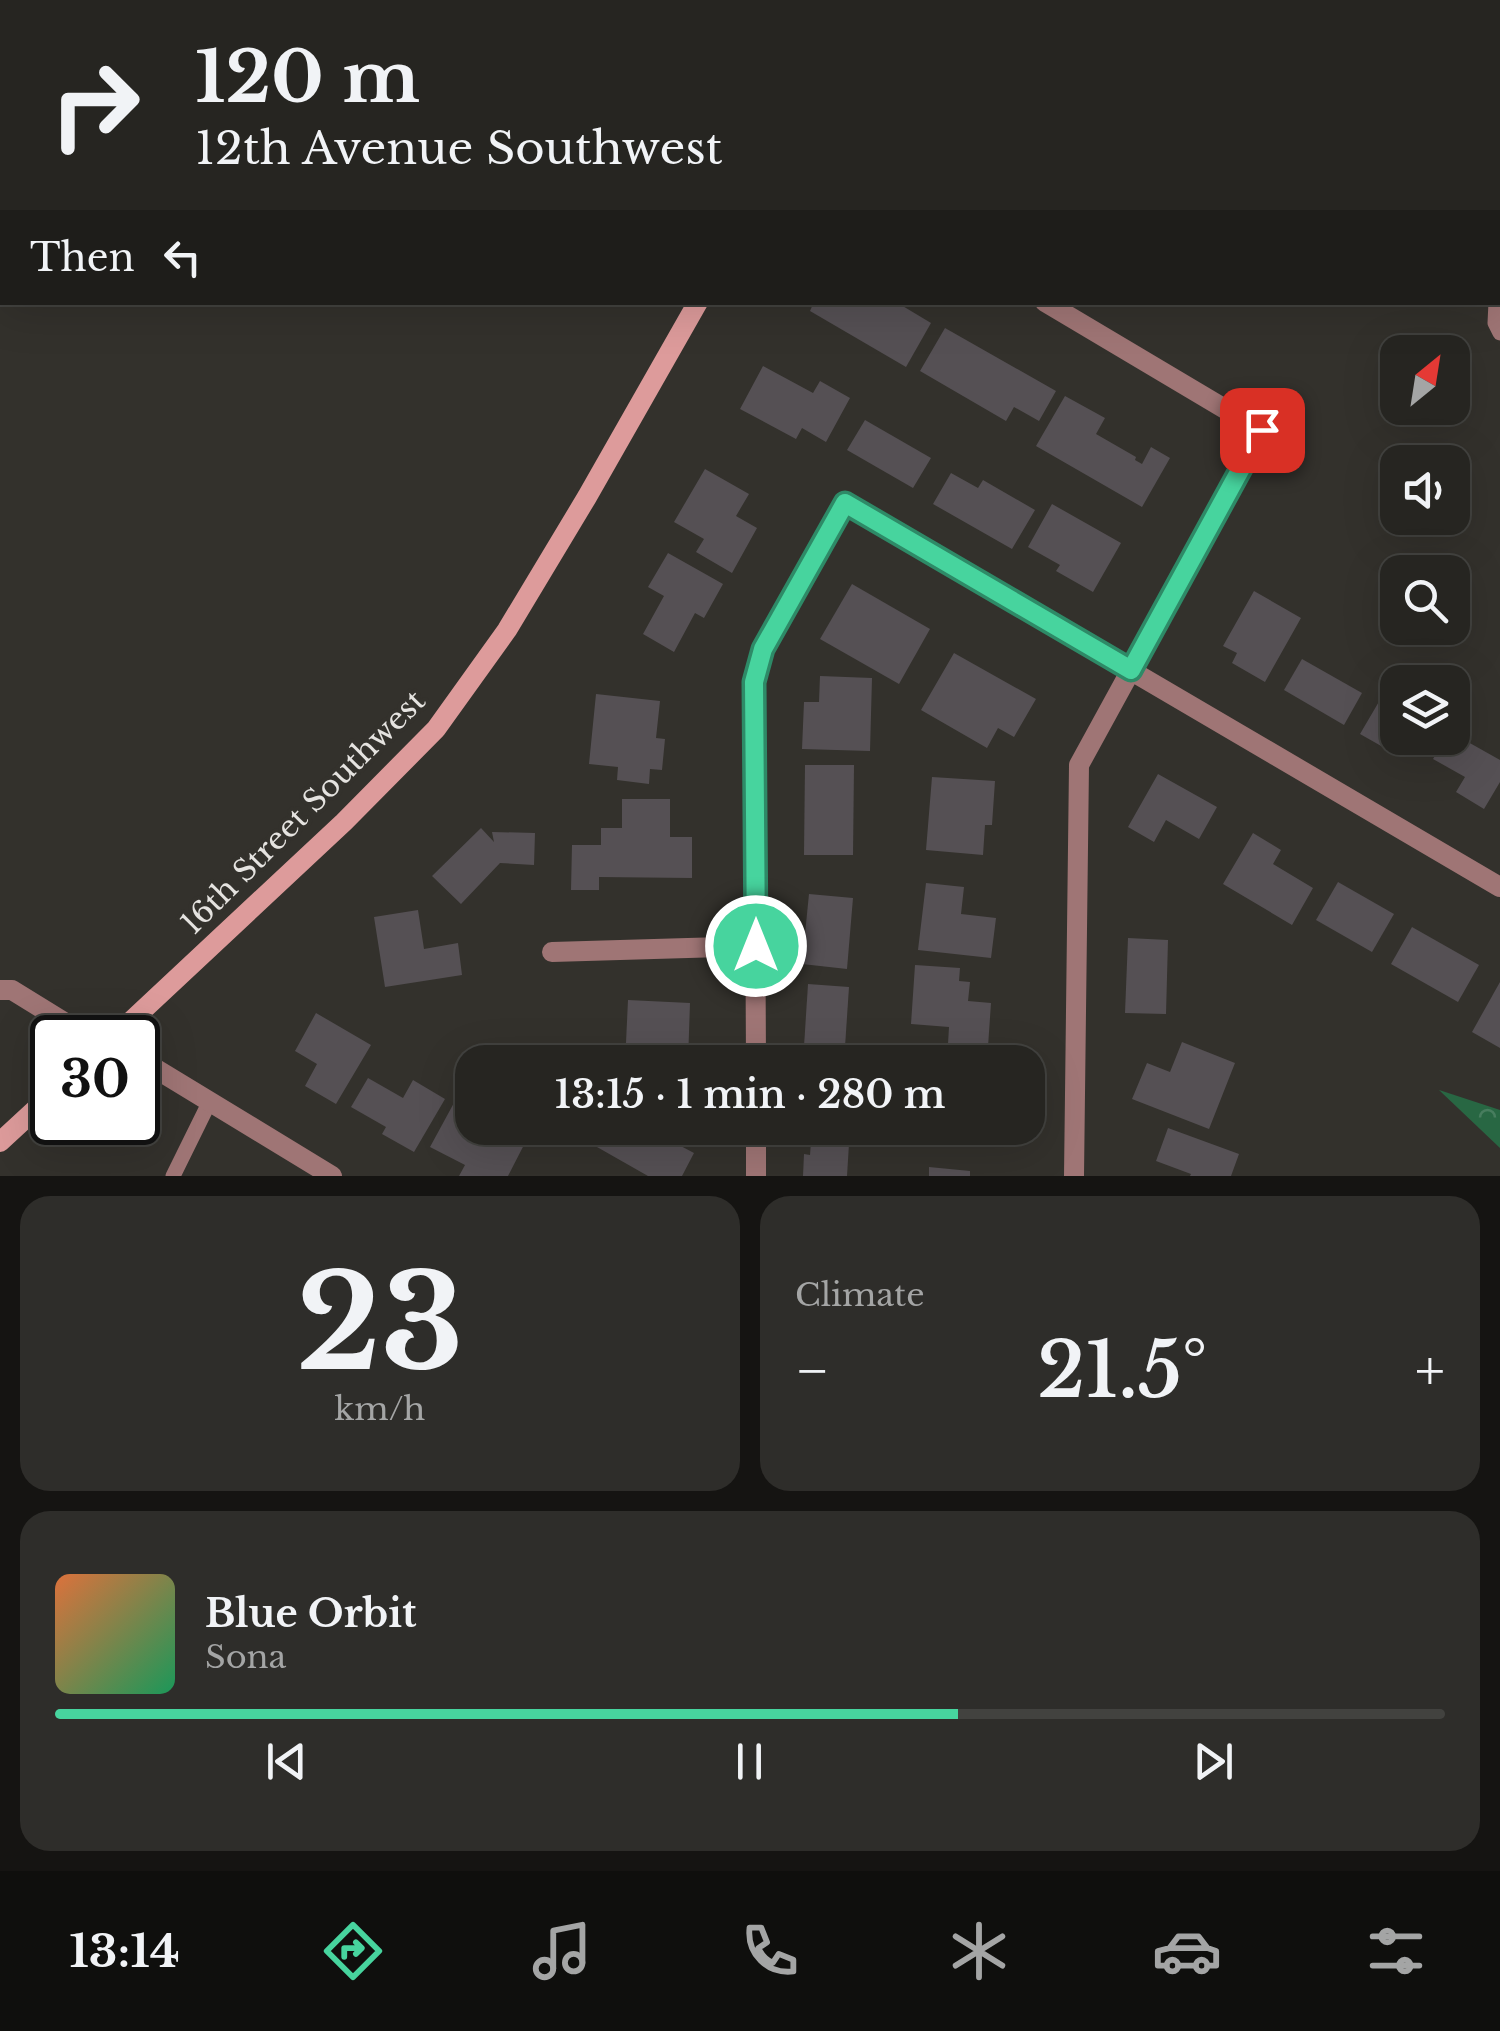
<!DOCTYPE html>
<meta charset="utf-8">
<style>
body{margin:0;font-family:"Libre Baskerville",serif;background:#2e2d2a;color:#f1f3f6;height:100vh;display:flex;flex-direction:column;font-size:38px;white-space:nowrap}
*{box-sizing:border-box;margin:0}
p{font-size:32px;color:#a4a5a5}
.icon{flex:none;width:55px;height:55px;fill:none;stroke:currentColor;stroke-width:2;stroke-linecap:round;stroke-linejoin:round}
.map{position:relative;height:1176px;overflow:hidden}
.drawer{display:flex;flex-direction:column;gap:20px;padding:20px;background:#151412;flex:1}
.drawer>*{flex:none}
.hud{position:absolute;left:0px;top:0px;width:1500px;height:305px;box-shadow:0 10px 40px #0002,0 0 0 2px #42423f;background:#262521;color:#f1f3f6;overflow:hidden}
.needle{width:65px;rotate:30deg}
.controls{position:absolute;left:1380px;top:335px;display:grid;gap:20px}
.controls a{display:grid;place-items:center;width:90px;height:90px;border-radius:20px;background:#262521;box-shadow:0 10px 40px #0002,0 0 0 2px #42423f;font-size:50px}
.speed{position:absolute;left:30px;top:1015px;display:flex;gap:20px;font-size:50px;font-weight:700;text-align:center}
.speed>*{display:grid;place-content:center;width:130px;height:130px;border-radius:50%;background:#262521;box-shadow:0 10px 40px #0002,0 0 0 2px #42423f;line-height:1}
.speed .limit{border:5px solid #111;border-radius:15px;background:#fff;color:#111}
.pin{position:absolute;display:grid;place-items:center;width:85px;height:85px;color:#fff;margin:-42px;border-radius:20px;box-shadow:0 5px 15px #0006}
.me{position:absolute;width:110px;margin:-55px;rotate:0deg;stroke-linejoin:round;filter:drop-shadow(0 0 8px #0008)}
.turn{display:flex;align-items:center;gap:35px;height:210px;padding:0 30px;font-size:45px}
.turn .icon{width:130px;height:130px;stroke-width:2.5}
.turn b{display:block;font-size:70px;line-height:85px}
.then{display:flex;align-items:center;height:95px;padding:0 30px;background:#0003;gap:20px;font-size:38px}
.big{font-size:75px;font-weight:600;line-height:1.1}
.drawer .card{flex:1;display:flex;flex-direction:column;justify-content:center;gap:15px;min-width:0;padding:0 35px;border-radius:30px;background:#2e2d2a}
.drawer .dial{align-items:center;gap:0}
.dial b{font-size:130px;line-height:1}
.song{display:flex;align-items:center;gap:30px}
.cover{width:120px;height:120px;border-radius:15px;background:linear-gradient(135deg,hsl(20 70% 55%),hsl(150 70% 35%))}
.played{height:10px;border-radius:5px;background:linear-gradient(90deg,#47d49e 65%,#42423f 65%)}
.keys{display:flex;justify-content:space-around;direction:ltr}
.heat{display:flex;justify-content:space-between;align-items:center;font-size:55px;direction:ltr}
.drawer .tiles{flex:1;display:grid;gap:20px;grid-template-columns:1fr 1fr}
.card:last-child{grid-column:span 2}
.trip{position:absolute;left:455px;top:1045px;width:590px;height:100px;border-radius:30px;background:#262521;box-shadow:0 10px 40px #0002,0 0 0 2px #42423f;font-weight:600;line-height:100px;text-align:center}
.dock{display:flex;height:160px;justify-content:space-around;align-items:center;background:#0f0f0d;color:#a4a5a5}
.dock .icon{width:70px;height:70px}
.dock .on{color:#47d49e}
.dock b{font-size:45px;color:#f1f3f6}
.map>svg:first-child{display:block}
.forest{fill:url(#forest-crowns)}
.building{fill:#555054}
.lines{fill:none;stroke-linecap:round;stroke-linejoin:round}
.lane{stroke:#9f7575;stroke-width:15}
.street{stroke:#9f7575;stroke-width:20}
.secondary{stroke:#dd9b9b;stroke-width:20}
.route-casing{stroke:#2e8a67;stroke-width:25}
.route{stroke:#47d49e;stroke-width:18}
.labels{text-anchor:middle;dominant-baseline:central;stroke-width:8;stroke-linejoin:round;paint-order:stroke}
.street-label{font-size:30px;fill:#e5e3e0;stroke:#33312c}
</style>
<div class="map">
<svg width="1500" height="1176" viewBox="0 0 1500 1176">
<defs>
<pattern id="forest-crowns" width="20" height="18" patternUnits="userSpaceOnUse" patternTransform="scale(2.5)"><rect width="20" height="18" fill="#286743"/><path d="M2 6a3 3 0 1 1 6 0M12 15a3 3 0 1 1 6 0" fill="none" stroke="#477d5e"/></pattern>
</defs>
<rect width="100%" height="100%" fill="#33312c"/>
<polygon class="forest" points="1439,1090 1500,1110 1500,1148"/>
<g class="building">
<polygon points="814,302 896,302 931,323 906,367 810,311"/>
<polygon points="945,328 1056,391 1039,421 1014,407 1006,421 920,371"/>
<polygon points="763,366 813,393 820,381 850,398 826,442 802,428 796,439 740,409"/>
<polygon points="1065,396 1105,418 1096,434 1136,457 1135,460 1142,464 1151,447 1170,458 1142,507 1036,446"/>
<polygon points="865,420 931,458 913,488 847,450"/>
<polygon points="705,469 749,494 736,516 757,528 732,573 696,552 704,539 674,522"/>
<polygon points="951,473 978,488 983,480 1035,510 1012,549 933,504"/>
<polygon points="1052,504 1121,543 1093,592 1056,571 1060,565 1028,547"/>
<polygon points="668,553 723,584 704,618 695,613 674,652 643,634 664,596 648,587"/>
<polygon points="852,584 930,629 899,684 820,639"/>
<polygon points="1254,591 1301,618 1265,682 1232,663 1237,653 1223,646"/>
<polygon points="954,653 1036,699 1014,737 998,728 987,748 921,710"/>
<polygon points="1302,659 1362,693 1344,725 1284,690"/>
<polygon points="820,676 872,678 870,751 802,749 804,702 819,702"/>
<polygon points="1394,676 1405,682 1398,682 1398,739 1390,751 1360,734"/>
<polygon points="596,694 660,701 656,738 665,739 662,770 650,769 649,784 617,780 618,767 589,764"/>
<polygon points="1452,733 1500,760 1500,782 1484,809 1456,792 1465,777 1433,759 1446,738 1452,738"/>
<polygon points="805,765 854,765 853,855 804,855"/>
<polygon points="1158,774 1217,807 1199,839 1166,820 1154,842 1128,827"/>
<polygon points="932,777 995,781 992,825 985,825 983,855 926,850"/>
<polygon points="622,799 670,799 670,837 692,837 692,878 599,877 599,890 571,890 572,845 601,845 601,828 622,828"/>
<polygon points="481,828 494,842 492,832 535,833 534,865 500,863 461,904 432,876"/>
<polygon points="1253,833 1281,850 1273,864 1313,888 1292,925 1223,884"/>
<polygon points="1338,882 1394,914 1372,952 1316,920"/>
<polygon points="926,883 964,887 961,914 996,918 991,958 918,950"/>
<polygon points="809,894 853,898 847,969 802,964"/>
<polygon points="418,910 424,949 458,943 462,975 385,987 374,917"/>
<polygon points="1412,927 1479,965 1458,1002 1391,964"/>
<polygon points="1128,938 1168,940 1166,1014 1125,1013"/>
<polygon points="915,965 960,968 959,981 970,982 968,1001 991,1003 988,1047 948,1044 949,1027 911,1024"/>
<polygon points="1500,982 1500,1048 1472,1032"/>
<polygon points="808,984 849,987 844,1062 803,1062"/>
<polygon points="628,1000 690,1003 688,1062 630,1062 630,1056 652,1057 653,1044 626,1043"/>
<polygon points="316,1013 371,1045 336,1104 305,1086 317,1064 295,1051"/>
<polygon points="1182,1042 1235,1063 1209,1129 1132,1099 1147,1063 1170,1072"/>
<polygon points="368,1078 403,1098 413,1080 445,1099 414,1152 382,1134 386,1127 351,1107"/>
<polygon points="455,1101 472,1110 472,1128 506,1128 527,1139 508,1176 459,1176 465,1165 430,1147"/>
<polygon points="609,1128 622,1128 631,1133 634,1128 686,1128 677,1144 694,1153 682,1176 648,1176 597,1147"/>
<polygon points="812,1128 850,1128 847,1176 803,1176 804,1154 810,1155"/>
<polygon points="929,1128 969,1128 968,1143 929,1141"/>
<polygon points="1168,1128 1239,1154 1231,1176 1190,1176 1191,1174 1156,1161"/>
<polygon points="929,1167 970,1171 970,1176 929,1176"/>
</g>
<g class="lines">
<g class="lane">
<polyline points="989,2 990,0"/>
<polyline points="1183,2 1185,0"/>
<polyline points="1360,2 1362,0"/>
<polyline points="1496,302 1495,323 1500,333"/>
<polyline points="173,1176 209,1103"/>
</g>
<g class="street">
<polyline points="1045,302 1262,431 1079,765 1074,1176"/>
<polyline points="552,952 756,946"/>
<polyline points="0,990 12,990 85,1035 94,1038"/>
<polyline points="138,1058 332,1176"/>
<polyline points="756,1062 754,681 763,649 845,503 1500,887"/>
<polyline points="756,1128 756,1176"/>
</g>
<g class="secondary">
<polyline points="1431,0 1435,2"/>
<polyline points="876,2 878,0"/>
<polyline points="1498,39 1500,40"/>
<polyline points="113,1038 344,822 436,729 507,630 587,497 698,302"/>
<polyline points="0,1142 52,1094"/>
</g>
</g>
<g class="lines">
<g class="route-casing">
<polyline id="route" points="756,946 754,682 763,649 845,503 1131,670 1262,430"/>
</g>
<use href="#route" class="route"/>
</g>
<g class="labels">
<g class="street-label">
<text transform="translate(303 812) rotate(-45)">16th Street Southwest</text>
</g>
</g>
</svg>
<div class="controls">
<a><svg class="needle" viewBox="-14 -14 28 28"><path d="M0-13l5 13h-10z" fill="#e53935"/><path d="M0 13l5-13h-10z" fill="#a4a5a5"/></svg></a>
<a><svg class="icon" aria-label="sound" viewBox="0 0 24 24"><path d="M4 9h4l5-4v14l-5-4H4zM17 9q2 3 0 6"/></svg></a>
<a><svg class="icon" aria-label="search" viewBox="0 0 24 24"><circle cx="10" cy="10" r="6"/><path d="M15 15l6 6"/></svg></a>
<a><svg class="icon" aria-label="layers" viewBox="0 0 24 24"><path d="M12 4l9 5-9 5-9-5zM3 14l9 5 9-5"/></svg></a>
</div>
<div class="speed"><div class="limit">30</div></div>
<div class="pin" style="left:1262px;top:430px;background:#d93025"><svg class="icon" aria-label="arrive" viewBox="0 0 24 24"><path d="M6 21V4h12l-3 4 3 4H6"/></svg></div>
<svg class="me" style="left:756px;top:946px" viewBox="-20 -20 40 40"><circle r="17" fill="#47d49e" stroke="#fff" stroke-width="3"/><path d="M0-11L8 9 0 5-8 9z" fill="#fff"/></svg>
<div class="trip">13:15 · 1 min · 280 m</div>
<div class="hud">
<div class="turn"><svg class="icon" aria-label="right" viewBox="0 0 24 24"><path d="M7 20v-9h11M14 6l5 5-5 5"/></svg><div><b>120 m</b>12th Avenue Southwest</div></div>
<div class="then">Then<svg class="icon" aria-label="left" viewBox="0 0 24 24"><path d="M17 20v-9H6M10 6l-5 5 5 5"/></svg></div>
</div>
</div>
<section class="drawer">
<div class="tiles">
<div class="card dial"><b>23</b><p>km/h</p></div>
<div class="card"><p>Climate</p>
<div class="heat"><a>−</a><b class="big">21.5°</b><a>+</a></div>
</div>
<div class="card">
<div class="song"><i class="cover"></i><div><b>Blue Orbit</b><p>Sona</p></div></div>
<div class="played"></div>
<div class="keys"><svg class="icon" aria-label="previous" viewBox="0 0 24 24"><path d="M18 5L8 12l10 7zM5 5v14"/></svg><svg class="icon" aria-label="pause" viewBox="0 0 24 24"><path d="M8 5v14M16 5v14"/></svg><svg class="icon" aria-label="next" viewBox="0 0 24 24"><path d="M6 5l10 7-10 7zM19 5v14"/></svg></div>
</div>
</div>
</section>
<nav class="dock">
<b>13:14</b>
<svg class="icon on" aria-label="directions" viewBox="0 0 24 24"><path d="M12 3l9 9-9 9-9-9zM9 14v-3h6M13 9l2 2-2 2"/></svg>
<svg class="icon" aria-label="music" viewBox="0 0 24 24"><path d="M9 18V5l10-2v13"/><circle cx="6" cy="18" r="3"/><circle cx="16" cy="16" r="3"/></svg>
<svg class="icon" aria-label="phone" viewBox="0 0 24 24"><path d="M5 4h4l2 5-3 2q2 4 5 5l2-3 5 2v4C11 20 4 13 5 4z"/></svg>
<svg class="icon" aria-label="climate" viewBox="0 0 24 24"><path d="M12 3v18M4 7l16 10M4 17L20 7"/></svg>
<svg class="icon" aria-label="car" viewBox="0 0 24 24"><path d="M5 17H2v-5l4-1 3-4h7l3 4 3 1v5h-3M9 17h6M6 11h13"/><circle cx="7" cy="17" r="2"/><circle cx="17" cy="17" r="2"/></svg>
<svg class="icon" aria-label="filters" viewBox="0 0 24 24"><path d="M4 7h16M4 17h16"/><circle cx="9" cy="7" r="2"/><circle cx="15" cy="17" r="2"/></svg>
</nav>
